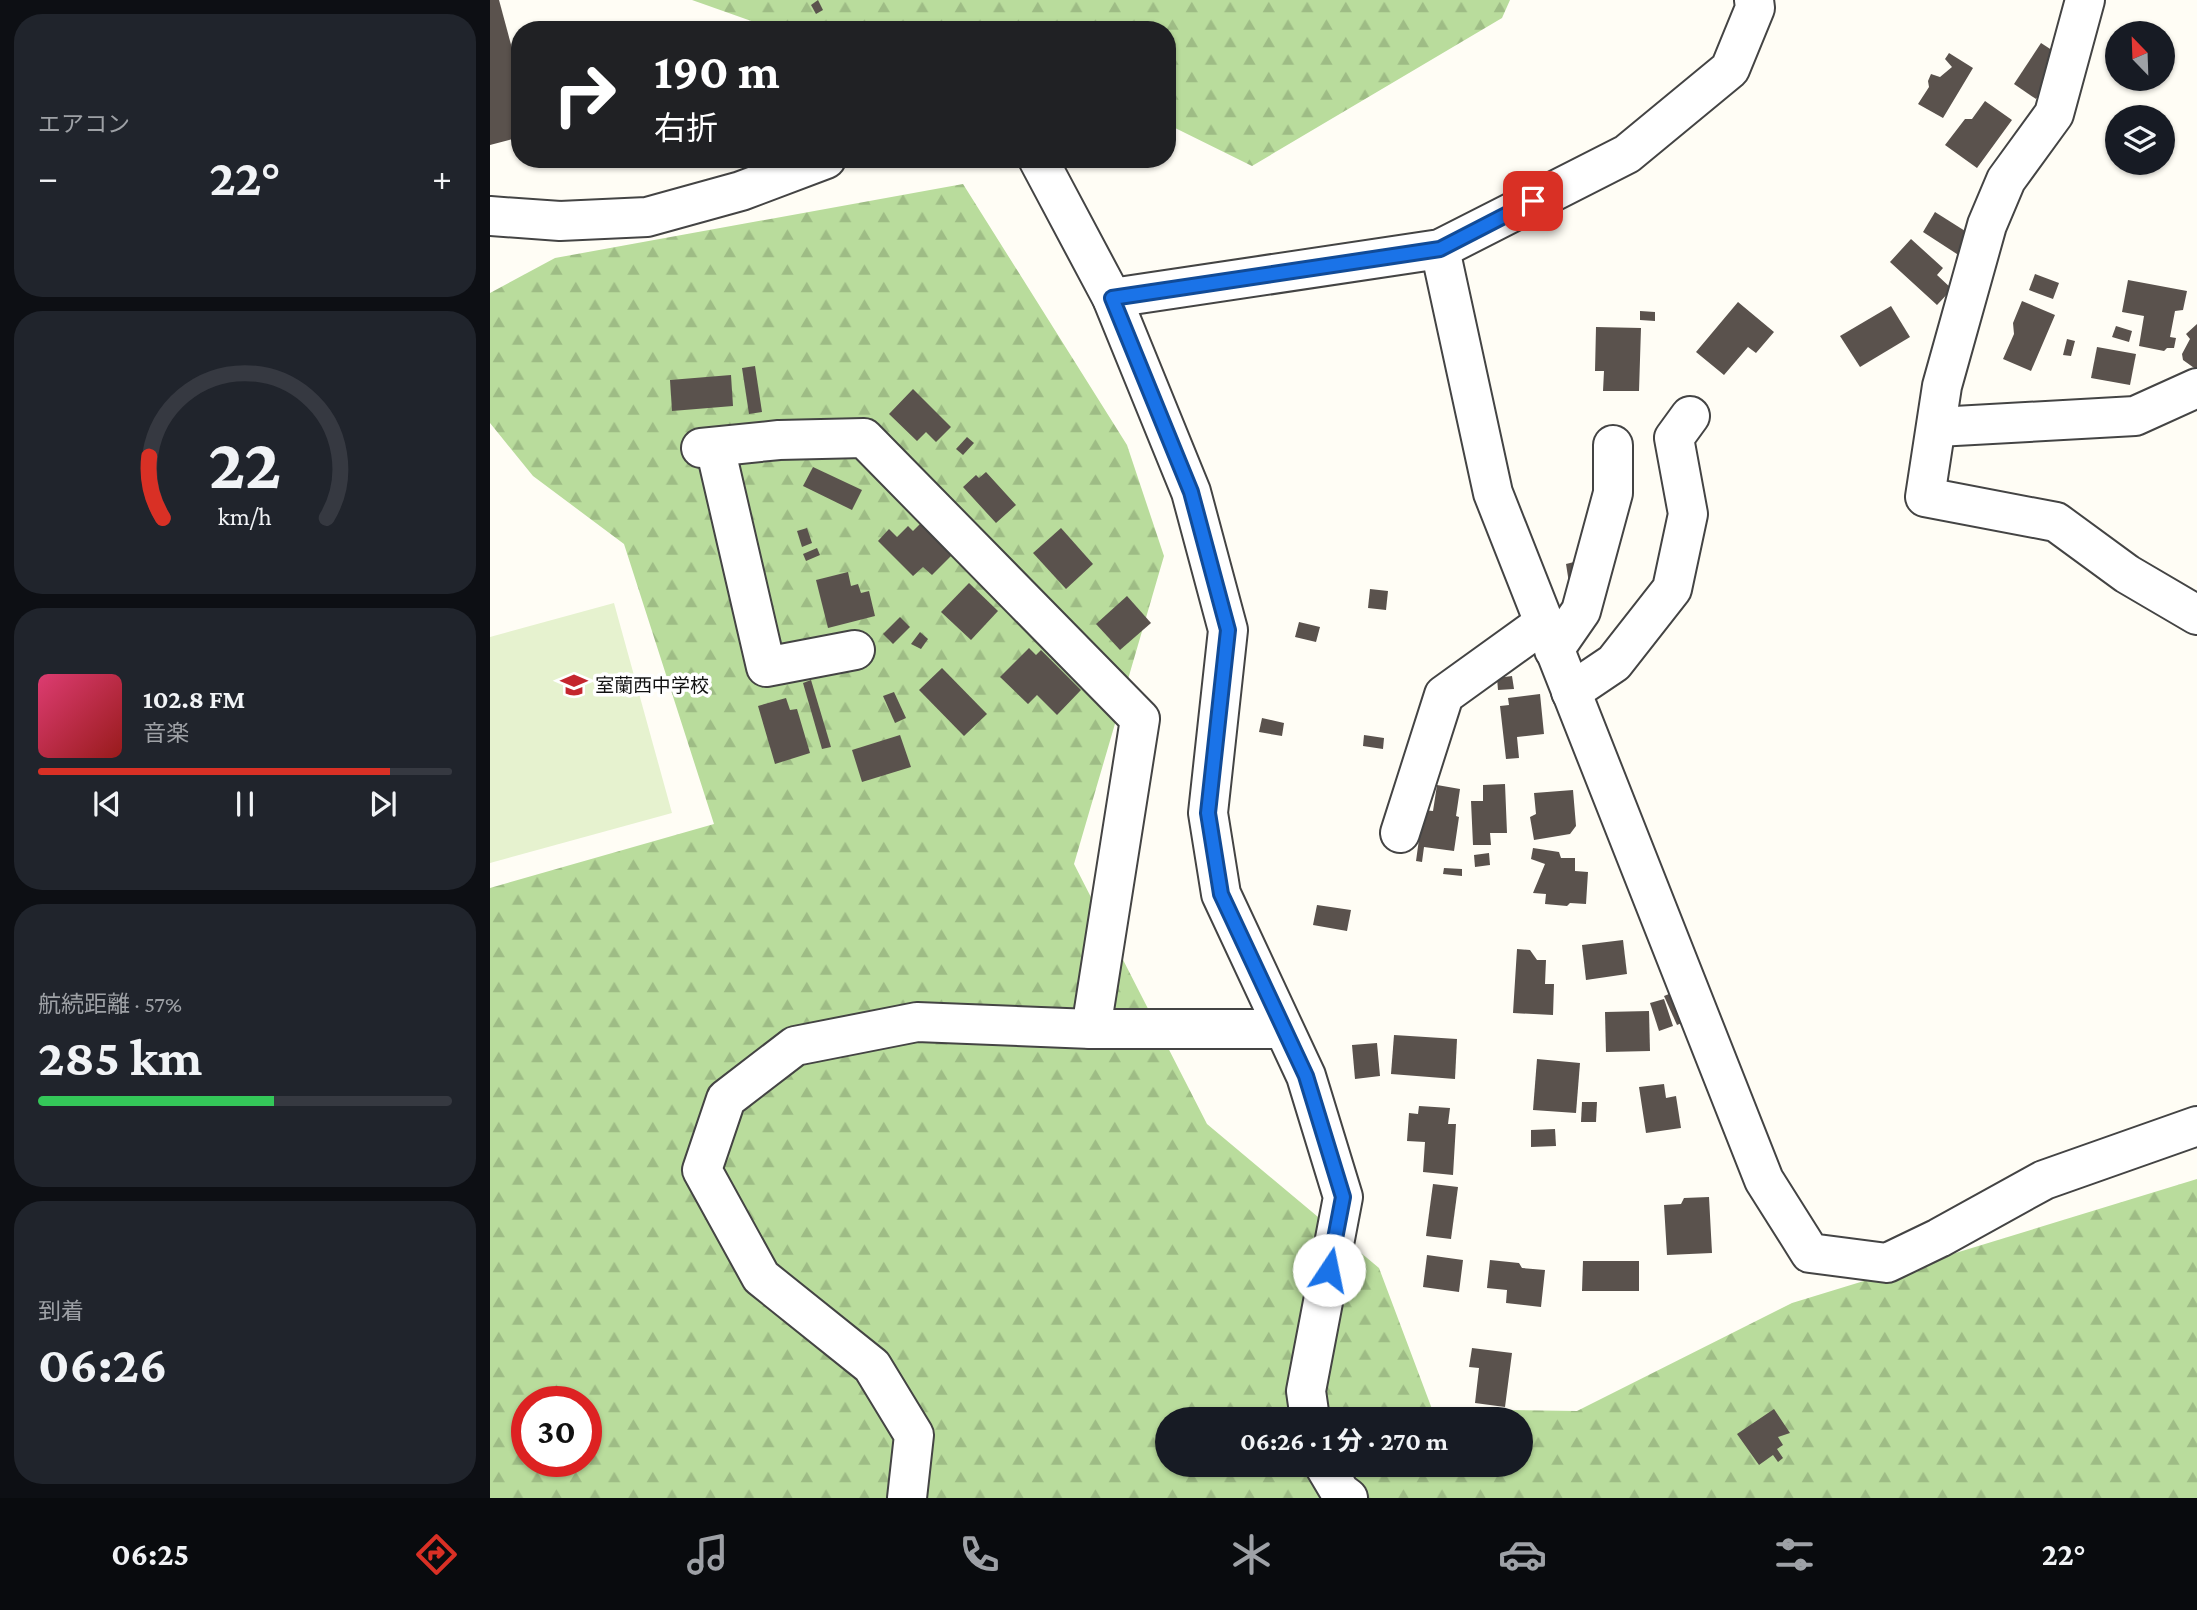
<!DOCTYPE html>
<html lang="ja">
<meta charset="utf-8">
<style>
body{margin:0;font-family:"Crimson Pro","Noto Sans JP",serif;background:#20242c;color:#f1f3f6;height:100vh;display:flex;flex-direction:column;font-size:26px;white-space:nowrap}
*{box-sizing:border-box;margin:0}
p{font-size:23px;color:#9ea1a6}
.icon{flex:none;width:38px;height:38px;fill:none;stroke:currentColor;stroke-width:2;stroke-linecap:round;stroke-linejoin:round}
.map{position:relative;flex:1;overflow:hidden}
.side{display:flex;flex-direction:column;gap:14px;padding:14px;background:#0d0f14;width:490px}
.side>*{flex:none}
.hud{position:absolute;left:21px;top:21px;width:665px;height:147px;border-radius:28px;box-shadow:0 2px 5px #0004;background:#202124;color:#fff;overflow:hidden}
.needle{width:46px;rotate:337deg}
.controls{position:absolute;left:1615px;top:21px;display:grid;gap:14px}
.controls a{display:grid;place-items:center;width:70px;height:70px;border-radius:50%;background:#171b24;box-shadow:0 2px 5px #0004;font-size:35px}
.speed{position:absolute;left:21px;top:1386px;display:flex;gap:14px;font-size:35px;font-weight:700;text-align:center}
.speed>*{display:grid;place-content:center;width:91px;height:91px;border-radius:50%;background:#171b24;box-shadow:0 2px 5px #0004;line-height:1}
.speed .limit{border:10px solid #d22;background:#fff;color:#111}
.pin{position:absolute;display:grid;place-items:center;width:60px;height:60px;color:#fff;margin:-30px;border-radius:14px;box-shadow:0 4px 10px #0006}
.me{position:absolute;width:77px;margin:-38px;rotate:11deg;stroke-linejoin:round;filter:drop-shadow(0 0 5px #0008)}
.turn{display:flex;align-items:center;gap:24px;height:147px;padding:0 28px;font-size:32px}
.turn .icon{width:91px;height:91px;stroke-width:2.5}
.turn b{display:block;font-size:49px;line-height:60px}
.big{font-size:52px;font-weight:700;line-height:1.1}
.side .widget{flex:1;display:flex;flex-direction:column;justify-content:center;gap:10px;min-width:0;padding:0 24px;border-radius:28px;background:#20242c}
.side .dial{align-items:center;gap:0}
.dial svg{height:182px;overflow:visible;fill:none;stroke:#363941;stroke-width:7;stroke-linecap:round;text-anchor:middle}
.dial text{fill:#f1f3f6;stroke:none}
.song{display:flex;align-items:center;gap:21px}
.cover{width:84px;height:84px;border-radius:10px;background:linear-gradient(135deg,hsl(340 70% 55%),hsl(0 70% 35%))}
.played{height:7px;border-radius:4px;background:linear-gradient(90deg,#d93025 85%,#363941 85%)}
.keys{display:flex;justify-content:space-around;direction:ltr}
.heat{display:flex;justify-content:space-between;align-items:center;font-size:38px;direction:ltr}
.charge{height:10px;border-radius:5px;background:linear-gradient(90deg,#34c759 57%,#363941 0)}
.trip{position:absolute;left:665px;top:1407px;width:378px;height:70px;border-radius:35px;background:#171b24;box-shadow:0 2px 5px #0004;font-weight:700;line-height:70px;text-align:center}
.dock{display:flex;height:112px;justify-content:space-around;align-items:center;background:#090b0e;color:#9ea1a6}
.dock .icon{width:49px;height:49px}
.dock .active{color:#d93025}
.dock b{font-size:32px;color:#f1f3f6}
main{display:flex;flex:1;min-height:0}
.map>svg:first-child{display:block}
.forest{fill:url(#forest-firs);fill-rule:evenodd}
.pitch{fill:#e6f2cf}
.building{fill:#5a524d}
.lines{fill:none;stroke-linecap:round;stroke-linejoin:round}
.minor-casing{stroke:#444;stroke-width:42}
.minor{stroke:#fff;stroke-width:38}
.route-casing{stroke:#114b97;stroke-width:18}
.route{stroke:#1a73e8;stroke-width:12}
.labels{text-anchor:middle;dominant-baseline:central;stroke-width:7;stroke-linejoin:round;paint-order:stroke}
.poi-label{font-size:19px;fill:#111;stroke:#fff;text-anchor:start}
</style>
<main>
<section class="side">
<div class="widget"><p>エアコン</p>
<div class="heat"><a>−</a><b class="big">22°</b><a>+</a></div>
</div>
<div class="widget dial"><svg viewBox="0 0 100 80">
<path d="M14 69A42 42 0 1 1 86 69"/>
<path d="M14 69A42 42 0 0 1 8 42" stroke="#d93025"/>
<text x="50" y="56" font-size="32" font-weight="700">22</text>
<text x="50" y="72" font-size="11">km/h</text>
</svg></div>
<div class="widget">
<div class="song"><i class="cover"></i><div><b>102.8 FM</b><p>音楽</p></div></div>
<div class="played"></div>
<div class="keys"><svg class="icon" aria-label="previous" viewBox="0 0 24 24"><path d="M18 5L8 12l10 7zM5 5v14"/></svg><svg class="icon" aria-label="pause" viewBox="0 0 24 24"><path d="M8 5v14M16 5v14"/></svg><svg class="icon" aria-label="next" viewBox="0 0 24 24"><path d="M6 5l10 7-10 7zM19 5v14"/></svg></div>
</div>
<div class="widget"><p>航続距離 · 57%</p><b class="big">285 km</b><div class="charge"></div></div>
<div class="widget"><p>到着</p><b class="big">06:26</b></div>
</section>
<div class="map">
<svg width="1707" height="1498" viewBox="0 0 1707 1498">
<defs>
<pattern id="forest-firs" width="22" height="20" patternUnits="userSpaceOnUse" patternTransform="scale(1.75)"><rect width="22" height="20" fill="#b9dc9c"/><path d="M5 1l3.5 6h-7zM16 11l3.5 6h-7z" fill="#9ebc85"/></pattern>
</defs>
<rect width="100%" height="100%" fill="#fffdf5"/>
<g class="forest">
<polygon points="202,0 1020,0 1012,18 762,166 677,124 677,30 454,30 445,26 281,28"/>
<path d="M473,184l164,261 37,111 -90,308 133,260 172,144 53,141 145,2 215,-108 405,-124v319h-1707v-610l224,-64 -90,-280 -91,-68 -43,-53v-130l65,-35zM37,1402h59v59h-59zM677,1419h354v46h-354z"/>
</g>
<polygon class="pitch" points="124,603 182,813 0,863 0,637"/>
<g class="building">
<polygon points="0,0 9,0 30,78 30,137 0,145"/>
<polygon points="328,0 333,10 326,14 321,5"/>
<polygon points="1551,43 1574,58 1546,99 1524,84"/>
<polygon points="1459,53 1483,68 1453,118 1428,104 1439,87 1438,81 1441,74 1450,77 1462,67 1455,59"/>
<polygon points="1495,101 1522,120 1487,168 1455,145 1475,119 1482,119"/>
<polygon points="1445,212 1483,236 1470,256 1433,232"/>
<polygon points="1421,239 1453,268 1447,275 1462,289 1447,305 1400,262"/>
<polygon points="1545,274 1569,283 1563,299 1539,290"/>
<polygon points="1638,280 1697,291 1693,310 1685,311 1680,337 1686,338 1684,348 1677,348 1674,351 1649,346 1654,316 1632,312"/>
<polygon points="1532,301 1565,315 1541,371 1513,359 1524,334 1523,323"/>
<polygon points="1248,302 1284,332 1266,353 1258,347 1234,375 1206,352"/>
<polygon points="1401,306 1420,337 1370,367 1350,336"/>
<polygon points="1150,311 1165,312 1165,321 1150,320"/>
<polygon points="1707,324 1707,370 1693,360 1692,354 1700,339 1696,334"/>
<polygon points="1626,326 1642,331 1639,342 1622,337"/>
<polygon points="1106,327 1151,328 1149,391 1113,391 1114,371 1105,371"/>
<polygon points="1577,339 1585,341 1581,356 1573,355"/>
<polygon points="1607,347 1646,354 1640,385 1601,378"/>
<polygon points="265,366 272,412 259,414 252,368"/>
<polygon points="241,375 243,406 182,411 180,380"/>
<polygon points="423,389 461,427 446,442 436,432 427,441 399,414"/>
<polygon points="477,437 484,443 473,455 466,449"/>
<polygon points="323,467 372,490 362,510 313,486"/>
<polygon points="496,472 526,505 506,523 473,487 486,475 489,478"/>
<polygon points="431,523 463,554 442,575 433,567 423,576 388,541 399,529 407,537 418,526 423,531"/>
<polygon points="317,528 322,543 312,547 307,531"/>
<polygon points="571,528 603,564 576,589 543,553"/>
<polygon points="327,548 330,555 316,561 313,554"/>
<polygon points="1084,562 1087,579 1079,583 1076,564"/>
<polygon points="358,572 361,586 368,584 371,593 379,591 385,616 338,628 326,580"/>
<polygon points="479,583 508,611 481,640 451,612"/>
<polygon points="880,589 898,591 896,610 878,608"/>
<polygon points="637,596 661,623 630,650 606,624"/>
<polygon points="410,617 420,627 403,644 393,634"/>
<polygon points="809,622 830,627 826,642 805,637"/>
<polygon points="430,632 438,639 431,649 421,644"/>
<polygon points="539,648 546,655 551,650 591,690 567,715 547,695 538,704 510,677"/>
<polygon points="452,668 497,714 474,736 429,690"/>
<polygon points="1022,676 1024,689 1008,690 1007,678"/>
<polygon points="321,680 341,747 332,749 313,683"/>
<polygon points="404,692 416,718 405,723 393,696"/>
<polygon points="1050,694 1054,734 1027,737 1029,758 1016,759 1010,706 1019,705 1018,698"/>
<polygon points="296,698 300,710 307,709 320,753 285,764 268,706"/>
<polygon points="772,718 794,723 792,736 769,732"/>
<polygon points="410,735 421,767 372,782 362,750"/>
<polygon points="874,735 894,738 893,749 873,746"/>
<polygon points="1015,784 1017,833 1000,833 1001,845 983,845 981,801 993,801 993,785"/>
<polygon points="947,785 970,789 966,816 969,817 964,851 934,847 932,862 926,861 933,810 943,811"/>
<polygon points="1083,790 1086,826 1080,834 1044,840 1040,817 1046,814 1044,793"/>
<polygon points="1043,848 1069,852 1071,858 1085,858 1085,871 1098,872 1096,904 1080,903 1077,906 1055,904 1056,894 1043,893 1055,864 1041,859"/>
<polygon points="999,853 1000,865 985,867 984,855"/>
<polygon points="954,868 972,869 972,876 953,874"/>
<polygon points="827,905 861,910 857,931 823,925"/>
<polygon points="1133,940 1137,974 1096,980 1092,945"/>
<polygon points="1027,949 1040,950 1047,960 1056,960 1055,984 1064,984 1063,1015 1023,1013"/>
<polygon points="1184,992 1196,1021 1187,1025 1174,996"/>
<polygon points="1174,999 1183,1026 1169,1031 1160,1003"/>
<polygon points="1159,1011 1160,1051 1116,1052 1115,1012"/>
<polygon points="904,1035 967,1039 965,1079 901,1074"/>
<polygon points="887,1043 890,1076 865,1079 862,1045"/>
<polygon points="1047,1059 1090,1063 1086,1113 1043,1110"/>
<polygon points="1174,1084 1176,1098 1186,1096 1191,1128 1156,1133 1149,1087"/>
<polygon points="1092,1102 1107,1102 1106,1122 1091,1122"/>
<polygon points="929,1106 960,1108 958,1124 966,1124 963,1175 933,1172 935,1142 917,1141 919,1113 928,1114"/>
<polygon points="1065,1129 1066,1146 1041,1147 1041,1130"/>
<polygon points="943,1184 968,1187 961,1239 936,1236"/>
<polygon points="1219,1197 1222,1253 1177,1255 1174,1205 1191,1204 1194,1198"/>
<polygon points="937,1255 973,1260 969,1292 933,1287"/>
<polygon points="1000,1260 1029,1263 1032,1268 1055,1270 1051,1307 1016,1303 1017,1290 997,1288"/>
<polygon points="1093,1261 1149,1261 1149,1291 1092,1291"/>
<polygon points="982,1348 1022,1353 1015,1407 985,1403 989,1368 979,1367"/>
<polygon points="1284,1409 1300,1433 1288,1437 1293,1445 1287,1449 1293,1458 1288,1462 1283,1455 1269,1465 1247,1434"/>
</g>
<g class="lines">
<g class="minor-casing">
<g id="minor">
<polyline points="1595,0 1564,114 1516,180 1497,225 1452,386 1435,497 1566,522 1637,574 1707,615"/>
<polyline points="548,159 622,298 701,492 738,630 718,813 731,894 816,1076 853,1197 816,1391 820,1419"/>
<polyline points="0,216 70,221 157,217 251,191 336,159"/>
<polyline points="950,249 1003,493 1274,1180 1320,1253 1397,1263 1449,1238 1554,1180 1707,1126"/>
<polyline points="622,298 950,249 1137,154 1240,69 1265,8 1264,0"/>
<polyline points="1447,427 1645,416 1707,388"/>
<polyline points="225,447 276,667 365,650"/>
<polyline points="211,448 289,440 374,438 650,719 601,1029"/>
<polyline points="1064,650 1091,611 1123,493 1123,445"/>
<polyline points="1081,692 1124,663 1182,589 1198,514 1184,438 1200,416"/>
<polyline points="910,833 954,695 1054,623"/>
<polyline points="834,1465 850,1492 858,1498"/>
<polyline points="417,1498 424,1435 382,1366 271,1277 212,1170 236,1099 305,1046 427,1022 601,1029 792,1029"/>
</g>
</g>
<use href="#minor" class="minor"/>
</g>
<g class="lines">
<g class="route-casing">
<polyline id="route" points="839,1270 853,1197 816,1076 731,894 718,813 738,630 701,492 622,298 950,249 1043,201"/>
</g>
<use href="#route" class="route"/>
</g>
<defs>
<g id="school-bare" transform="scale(2.1)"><path d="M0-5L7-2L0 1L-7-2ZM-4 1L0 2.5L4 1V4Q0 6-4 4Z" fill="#c4262e" stroke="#fff" stroke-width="2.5" paint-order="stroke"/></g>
</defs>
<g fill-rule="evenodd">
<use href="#school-bare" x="84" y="685"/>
</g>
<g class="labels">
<g class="poi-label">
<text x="105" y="685">室蘭西中学校</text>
</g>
</g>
</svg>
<div class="controls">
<a><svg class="needle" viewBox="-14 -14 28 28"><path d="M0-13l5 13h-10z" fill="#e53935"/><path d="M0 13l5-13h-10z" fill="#9ea1a6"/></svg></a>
<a><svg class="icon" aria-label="layers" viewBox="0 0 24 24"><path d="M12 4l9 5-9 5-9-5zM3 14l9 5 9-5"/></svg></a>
</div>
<div class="speed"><div class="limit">30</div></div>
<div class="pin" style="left:1043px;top:201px;background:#d93025"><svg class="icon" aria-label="arrive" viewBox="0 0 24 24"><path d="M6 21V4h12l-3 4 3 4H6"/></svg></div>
<svg class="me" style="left:839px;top:1270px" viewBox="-20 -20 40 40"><circle r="19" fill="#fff"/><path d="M0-13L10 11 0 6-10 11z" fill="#1a73e8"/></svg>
<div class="trip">06:26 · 1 分 · 270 m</div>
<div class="hud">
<div class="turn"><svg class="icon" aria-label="right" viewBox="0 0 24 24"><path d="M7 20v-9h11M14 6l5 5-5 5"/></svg><div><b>190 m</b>右折</div></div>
</div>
</div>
</main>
<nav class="dock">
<b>06:25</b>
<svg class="icon active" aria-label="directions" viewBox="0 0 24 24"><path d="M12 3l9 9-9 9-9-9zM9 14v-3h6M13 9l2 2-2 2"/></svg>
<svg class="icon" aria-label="music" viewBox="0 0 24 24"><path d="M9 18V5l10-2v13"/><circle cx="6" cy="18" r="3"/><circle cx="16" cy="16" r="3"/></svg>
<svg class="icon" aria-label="phone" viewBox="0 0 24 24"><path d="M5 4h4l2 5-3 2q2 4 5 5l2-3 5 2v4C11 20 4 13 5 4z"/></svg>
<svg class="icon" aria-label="climate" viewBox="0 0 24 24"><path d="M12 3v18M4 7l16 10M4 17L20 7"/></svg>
<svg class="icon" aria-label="car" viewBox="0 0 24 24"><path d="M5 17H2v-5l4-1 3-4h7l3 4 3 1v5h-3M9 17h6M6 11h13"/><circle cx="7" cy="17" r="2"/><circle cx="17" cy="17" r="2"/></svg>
<svg class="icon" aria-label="filters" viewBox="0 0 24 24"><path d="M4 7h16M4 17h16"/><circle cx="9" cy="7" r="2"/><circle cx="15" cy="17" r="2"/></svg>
<b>22°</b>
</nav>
